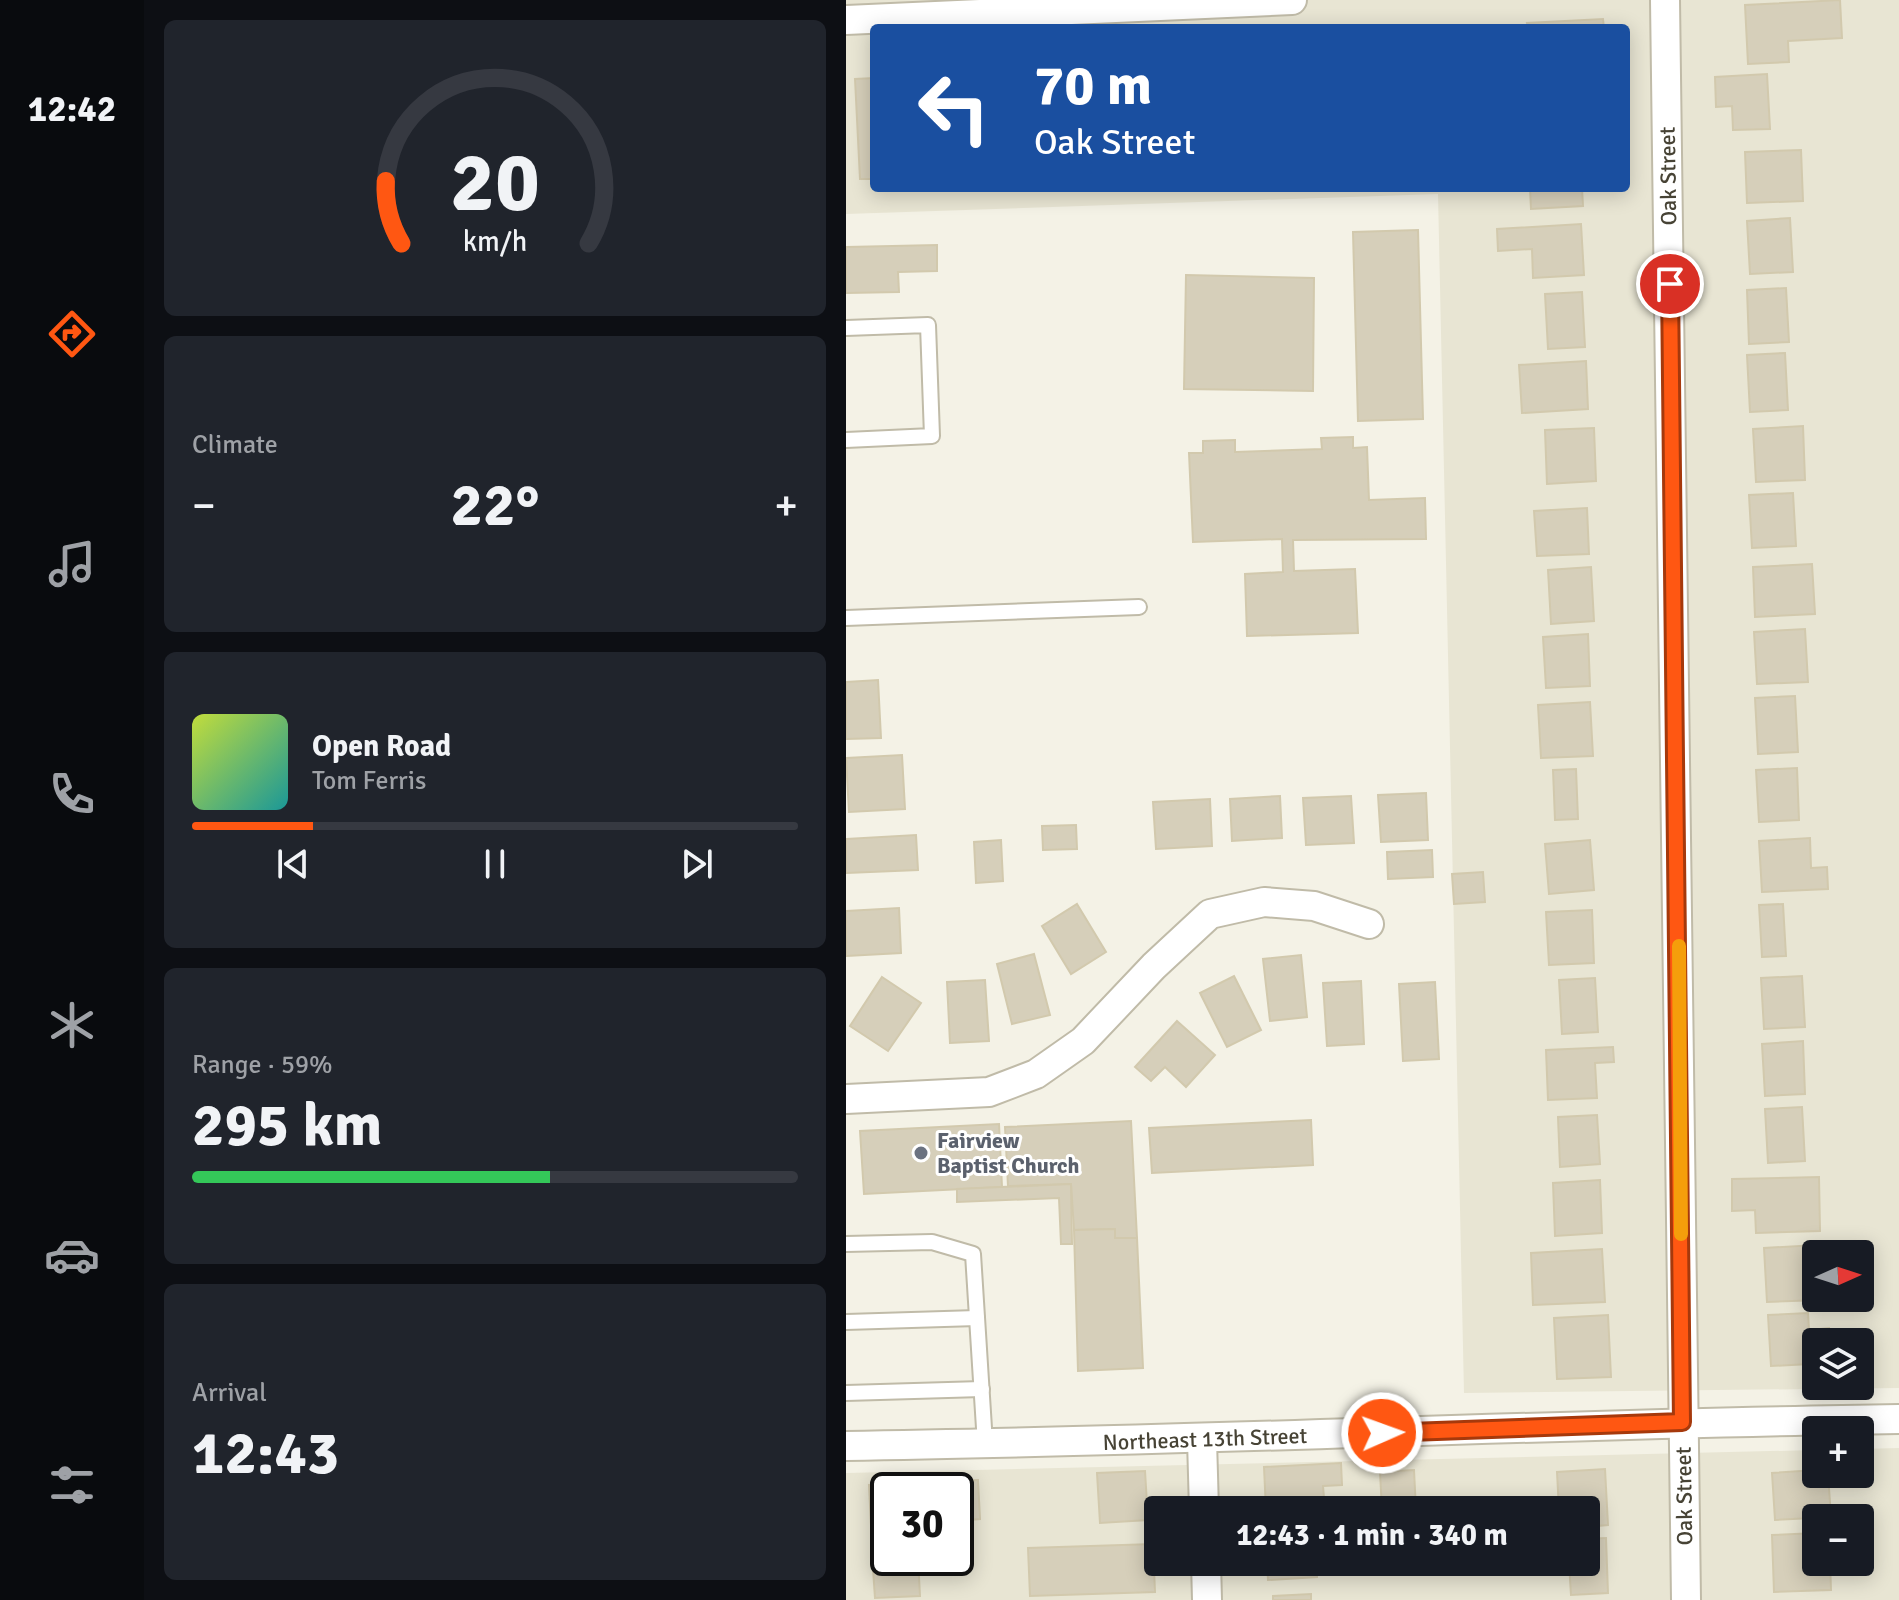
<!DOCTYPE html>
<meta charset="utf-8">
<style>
body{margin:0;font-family:Signika,sans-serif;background:#20242c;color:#f1f3f6;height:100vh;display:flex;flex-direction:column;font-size:30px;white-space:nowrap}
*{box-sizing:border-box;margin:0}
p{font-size:26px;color:#9ea1a6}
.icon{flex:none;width:44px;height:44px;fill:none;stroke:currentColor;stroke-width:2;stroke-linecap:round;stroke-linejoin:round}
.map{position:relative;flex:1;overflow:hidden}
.details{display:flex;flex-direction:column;gap:20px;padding:20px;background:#0d0f14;width:702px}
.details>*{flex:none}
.guide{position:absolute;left:24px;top:24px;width:760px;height:168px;border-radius:8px;box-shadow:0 4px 20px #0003;background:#1a4fa0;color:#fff;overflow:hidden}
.needle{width:52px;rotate:87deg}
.buttons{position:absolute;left:956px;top:1240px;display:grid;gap:16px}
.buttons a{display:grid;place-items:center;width:72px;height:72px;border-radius:8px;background:#171b24;box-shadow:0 4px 20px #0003;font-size:40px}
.speed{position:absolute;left:24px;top:1472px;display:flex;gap:16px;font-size:40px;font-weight:700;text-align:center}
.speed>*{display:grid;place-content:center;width:104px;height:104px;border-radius:50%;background:#171b24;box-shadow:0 4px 20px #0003;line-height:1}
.speed .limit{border:4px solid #111;border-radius:12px;background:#fff;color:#111}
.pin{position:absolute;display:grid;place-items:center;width:68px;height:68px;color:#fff;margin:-34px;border:4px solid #fff;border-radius:50%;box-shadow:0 2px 8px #0007}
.me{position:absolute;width:88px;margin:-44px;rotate:88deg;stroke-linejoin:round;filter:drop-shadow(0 0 6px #0008)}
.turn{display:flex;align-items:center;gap:28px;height:168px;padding:0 32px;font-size:36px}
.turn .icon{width:104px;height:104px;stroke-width:2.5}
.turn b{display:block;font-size:56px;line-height:68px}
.big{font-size:60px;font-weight:700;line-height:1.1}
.details .card{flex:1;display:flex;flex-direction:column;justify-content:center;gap:12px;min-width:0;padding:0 28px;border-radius:12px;background:#20242c}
.details .dial{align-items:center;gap:0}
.dial svg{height:208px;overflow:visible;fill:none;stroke:#363941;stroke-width:7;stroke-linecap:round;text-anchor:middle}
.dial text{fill:#f1f3f6;stroke:none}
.song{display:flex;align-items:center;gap:24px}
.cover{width:96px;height:96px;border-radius:12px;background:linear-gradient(135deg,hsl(70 70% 55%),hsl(180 70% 35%))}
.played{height:8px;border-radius:4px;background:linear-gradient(90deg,#ff5712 20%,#363941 20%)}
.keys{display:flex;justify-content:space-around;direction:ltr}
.heat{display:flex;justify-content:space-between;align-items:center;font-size:44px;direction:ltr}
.charge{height:12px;border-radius:6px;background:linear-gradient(90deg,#34c759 59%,#363941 0)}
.trip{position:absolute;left:298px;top:1496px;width:456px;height:80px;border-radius:8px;background:#171b24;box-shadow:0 4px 20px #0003;font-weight:700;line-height:80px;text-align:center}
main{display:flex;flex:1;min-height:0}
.tab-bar{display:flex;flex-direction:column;width:144px;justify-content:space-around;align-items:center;background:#090b0e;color:#9ea1a6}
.tab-bar .icon{width:56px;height:56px}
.tab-bar .current{color:#ff5712}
.tab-bar b{font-size:36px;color:#f1f3f6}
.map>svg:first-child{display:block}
.residential{fill:#e8e5d3;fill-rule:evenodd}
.building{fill:#d6cfba;stroke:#d2c9ad;stroke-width:2}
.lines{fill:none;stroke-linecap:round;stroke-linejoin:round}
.lane-casing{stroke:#c0bba8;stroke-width:18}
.street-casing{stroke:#c0bba8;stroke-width:32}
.lane{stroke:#fff;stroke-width:14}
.street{stroke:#fff;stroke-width:28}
.route-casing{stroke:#a6390c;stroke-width:20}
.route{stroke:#ff5712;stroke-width:14}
.slow{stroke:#f59e0b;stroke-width:14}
.worship-dot{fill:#6b7280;stroke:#fff;stroke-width:3}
.labels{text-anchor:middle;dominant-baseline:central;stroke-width:6;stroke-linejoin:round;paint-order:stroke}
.street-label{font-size:22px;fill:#474335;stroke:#fff}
.worship-label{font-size:22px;font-weight:bold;fill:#5b616d;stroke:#fff;text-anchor:start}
</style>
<main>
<nav class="tab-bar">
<b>12:42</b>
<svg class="icon current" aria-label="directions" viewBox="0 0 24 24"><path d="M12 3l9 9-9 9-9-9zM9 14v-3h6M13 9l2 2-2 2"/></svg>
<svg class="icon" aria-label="music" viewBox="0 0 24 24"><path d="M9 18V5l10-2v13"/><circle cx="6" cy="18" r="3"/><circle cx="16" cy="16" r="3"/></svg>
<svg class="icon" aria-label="phone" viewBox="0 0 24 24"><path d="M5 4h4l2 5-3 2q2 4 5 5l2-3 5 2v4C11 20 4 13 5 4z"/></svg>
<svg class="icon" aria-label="climate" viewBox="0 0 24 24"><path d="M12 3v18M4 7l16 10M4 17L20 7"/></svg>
<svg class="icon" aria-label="car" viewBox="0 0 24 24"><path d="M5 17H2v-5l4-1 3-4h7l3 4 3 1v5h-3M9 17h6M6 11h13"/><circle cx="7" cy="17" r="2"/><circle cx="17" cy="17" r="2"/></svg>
<svg class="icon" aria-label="filters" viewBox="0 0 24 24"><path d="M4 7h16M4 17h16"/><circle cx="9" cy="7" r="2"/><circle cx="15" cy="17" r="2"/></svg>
</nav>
<section class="details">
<div class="card dial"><svg viewBox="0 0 100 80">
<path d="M14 69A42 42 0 1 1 86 69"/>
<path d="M14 69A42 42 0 0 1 8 45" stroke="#ff5712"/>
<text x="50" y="56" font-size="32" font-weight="700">20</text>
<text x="50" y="72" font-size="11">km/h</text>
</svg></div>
<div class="card"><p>Climate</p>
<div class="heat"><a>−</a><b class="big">22°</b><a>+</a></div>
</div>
<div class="card">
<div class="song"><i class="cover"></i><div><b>Open Road</b><p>Tom Ferris</p></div></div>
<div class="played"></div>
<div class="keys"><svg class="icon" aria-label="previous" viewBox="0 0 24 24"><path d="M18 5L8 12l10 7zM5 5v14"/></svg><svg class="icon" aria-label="pause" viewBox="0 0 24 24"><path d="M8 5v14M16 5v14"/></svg><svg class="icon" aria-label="next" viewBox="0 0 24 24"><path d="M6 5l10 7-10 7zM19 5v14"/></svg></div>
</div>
<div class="card"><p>Range · 59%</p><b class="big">295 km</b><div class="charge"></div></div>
<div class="card"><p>Arrival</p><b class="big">12:43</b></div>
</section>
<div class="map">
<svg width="1053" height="1600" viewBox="0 0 1053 1600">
<rect width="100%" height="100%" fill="#f4f2e6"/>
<g class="residential">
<path d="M0,0h1053v1388l-435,5 -26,-1199 -592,20zM28,28h752v160h-752zM970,1254h44v44h-44zM970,1342h44v44h-44z"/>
<path d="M1053,1448v152h-1053v-127l970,-23v24h44v-25zM42,1490h68v68h-68zM312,1510h428v52h-428zM970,1518h44v44h-44z"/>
</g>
<g class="building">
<polygon points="994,0 996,38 942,41 943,62 902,64 899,5"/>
<polygon points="757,19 758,28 682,28 681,23"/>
<polygon points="921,74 924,129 887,130 886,106 870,107 869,77"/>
<polygon points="28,78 28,179 14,179 9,79"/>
<polygon points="955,150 957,201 901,203 899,152"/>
<polygon points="684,188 736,188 737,206 685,209"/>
<polygon points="944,218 947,272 904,274 901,221"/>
<polygon points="735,224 738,275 687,278 686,249 652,251 651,229"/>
<polygon points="572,230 577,419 512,421 507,232"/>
<polygon points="91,245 91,271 52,272 53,292 0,293 0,247"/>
<polygon points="340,275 468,278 467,391 338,389"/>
<polygon points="940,288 943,342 903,344 901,290"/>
<polygon points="736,292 739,347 702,349 699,294"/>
<polygon points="939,353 942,410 904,412 901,355"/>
<polygon points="740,361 742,409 676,413 673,365"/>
<polygon points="957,426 959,480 910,482 907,429"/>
<polygon points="748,428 750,481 701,484 699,430"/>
<polygon points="507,437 507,448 521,447 523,500 579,498 580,539 447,540 448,571 509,569 512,633 401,636 399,574 437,572 436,539 347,542 343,453 357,453 357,441 389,440 389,452 476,449 475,438"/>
<polygon points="947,493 950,546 906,548 903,495"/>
<polygon points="741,508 743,554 691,556 688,511"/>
<polygon points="966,564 969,614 909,617 907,567"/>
<polygon points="745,567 748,621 705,624 702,570"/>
<polygon points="959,629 962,682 911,684 908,632"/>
<polygon points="742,634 744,686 700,688 697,637"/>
<polygon points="32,680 35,738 0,739 0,682"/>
<polygon points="949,696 952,752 912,754 909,698"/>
<polygon points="744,702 747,756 695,758 692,705"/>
<polygon points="56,755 59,809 3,812 0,758"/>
<polygon points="951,768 953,820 913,822 910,770"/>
<polygon points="730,769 732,819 709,820 707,770"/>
<polygon points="580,793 582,840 535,842 532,795"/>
<polygon points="434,796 436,838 386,841 384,799"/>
<polygon points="505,796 508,843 460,845 457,798"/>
<polygon points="364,799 366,846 310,849 307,802"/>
<polygon points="230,825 231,849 197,850 196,826"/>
<polygon points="70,835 72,870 0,873 0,839"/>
<polygon points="964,838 965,868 981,867 982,889 916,892 913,841"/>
<polygon points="155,840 157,881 130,883 128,842"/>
<polygon points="744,840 748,890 703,894 699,844"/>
<polygon points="586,850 587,877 542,879 541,852"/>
<polygon points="637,872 639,902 608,904 606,874"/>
<polygon points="231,904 260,952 225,974 196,926"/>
<polygon points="937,904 940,956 916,957 913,905"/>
<polygon points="53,908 55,953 0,956 0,911"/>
<polygon points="746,910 748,963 703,965 700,912"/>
<polygon points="188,954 204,1015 166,1024 151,964"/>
<polygon points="455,955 461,1017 424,1021 417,959"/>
<polygon points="388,976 415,1030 381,1047 354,993"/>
<polygon points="956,976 959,1027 918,1029 915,978"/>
<polygon points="36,977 75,1003 42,1051 4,1026"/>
<polygon points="749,978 752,1032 716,1034 713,980"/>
<polygon points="139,980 143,1041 104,1043 101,982"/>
<polygon points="515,981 518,1044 481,1046 477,983"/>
<polygon points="589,982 593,1059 557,1061 553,984"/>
<polygon points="331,1021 369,1055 340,1087 319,1067 305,1081 289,1067"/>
<polygon points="957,1041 959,1094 919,1096 916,1044"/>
<polygon points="767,1047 768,1062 749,1063 751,1098 702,1100 700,1050"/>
<polygon points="956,1107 959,1161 922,1163 919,1109"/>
<polygon points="751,1115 754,1164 714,1167 712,1117"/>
<polygon points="465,1120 467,1165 306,1173 303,1128"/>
<polygon points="285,1121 291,1238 269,1238 269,1229 228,1230 225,1184 162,1186 159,1127"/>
<polygon points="153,1124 156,1187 18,1194 14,1131"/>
<polygon points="973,1177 974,1231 910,1233 909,1210 886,1211 886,1179"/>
<polygon points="754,1180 756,1233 709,1236 707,1183"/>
<polygon points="225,1184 226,1244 215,1244 213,1198 111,1202 111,1189"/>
<polygon points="269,1229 269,1238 291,1238 297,1368 232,1371 228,1230"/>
<polygon points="971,1245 970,1298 974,1300 921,1302 918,1248"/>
<polygon points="756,1249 759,1302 687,1305 685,1253"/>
<polygon points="962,1313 963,1330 983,1328 984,1342 970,1342 970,1348 963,1348 963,1364 925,1366 922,1315"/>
<polygon points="762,1315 765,1377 711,1379 708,1318"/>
<polygon points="495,1463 496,1485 477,1486 479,1510 420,1510 418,1467"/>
<polygon points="759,1469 762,1525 740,1527 740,1510 713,1510 711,1472"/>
<polygon points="568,1470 570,1510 536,1510 534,1472"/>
<polygon points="970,1470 970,1474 982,1474 985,1517 929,1520 926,1473"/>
<polygon points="299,1471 302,1520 254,1523 251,1473"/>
<polygon points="132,1480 134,1519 110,1521 110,1490 42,1490 42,1524 25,1525 23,1485"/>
<polygon points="970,1533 970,1562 984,1562 985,1590 928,1592 926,1535"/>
<polygon points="760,1538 762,1593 725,1595 723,1562 740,1562 740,1539"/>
<polygon points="307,1544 309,1592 184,1596 182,1548"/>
<polygon points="42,1553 42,1558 72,1558 74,1596 29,1598 26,1554"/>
<polygon points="421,1562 471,1562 471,1577 422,1580"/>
<polygon points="465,1594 465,1600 427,1600 427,1596"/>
</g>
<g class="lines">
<g class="lane-casing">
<g id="lane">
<polyline points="0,328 82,325 86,436 0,440"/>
<polyline points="0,618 293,607"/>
<polyline points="0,1244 86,1242 127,1254 139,1444"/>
<polyline points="0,1322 131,1318"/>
<polyline points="0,1393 136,1389"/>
</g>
</g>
<g class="street-casing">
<g id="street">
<polyline points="819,0 840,1600"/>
<polyline points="0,20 446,0"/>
<polyline points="0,1099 143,1092 190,1074 237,1041 308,966 364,914 418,902 468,906 523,924"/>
<polyline points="356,1440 358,1510"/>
<path d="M0,1446c351,-5 702,-22 1053,-27"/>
<polyline points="360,1562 361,1600"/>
</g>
</g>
<use href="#lane" class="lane"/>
<use href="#street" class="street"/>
</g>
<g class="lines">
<g class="route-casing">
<polyline id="route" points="536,1433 836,1422 824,284"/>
</g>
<use href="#route" class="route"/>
<polyline class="slow" points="833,946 835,1234"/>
</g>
<circle class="worship-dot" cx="75" cy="1153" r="8"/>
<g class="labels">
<g class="street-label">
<text transform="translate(822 176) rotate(-91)">Oak Street</text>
<text transform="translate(359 1439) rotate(-2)">Northeast 13th Street</text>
<text transform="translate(838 1496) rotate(-91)">Oak Street</text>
</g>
<g class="worship-label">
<text x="91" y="1140">Fairview<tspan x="91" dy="25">Baptist Church</tspan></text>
</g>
</g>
</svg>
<div class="buttons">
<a><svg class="needle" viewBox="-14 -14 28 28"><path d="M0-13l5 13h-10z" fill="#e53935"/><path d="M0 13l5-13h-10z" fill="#9ea1a6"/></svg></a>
<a><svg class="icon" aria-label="layers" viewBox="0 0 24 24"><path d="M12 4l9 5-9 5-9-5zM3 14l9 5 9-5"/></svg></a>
<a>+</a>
<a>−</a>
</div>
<div class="speed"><div class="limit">30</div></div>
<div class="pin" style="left:824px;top:284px;background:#d93025"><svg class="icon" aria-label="arrive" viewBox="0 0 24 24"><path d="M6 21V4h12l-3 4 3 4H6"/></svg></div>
<svg class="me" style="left:536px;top:1433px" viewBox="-20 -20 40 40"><circle r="17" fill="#ff5712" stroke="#fff" stroke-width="3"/><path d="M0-11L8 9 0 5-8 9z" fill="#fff"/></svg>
<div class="trip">12:43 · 1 min · 340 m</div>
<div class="guide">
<div class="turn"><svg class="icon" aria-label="left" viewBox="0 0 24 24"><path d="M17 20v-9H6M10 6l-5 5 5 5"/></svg><div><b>70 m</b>Oak Street</div></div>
</div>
</div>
</main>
